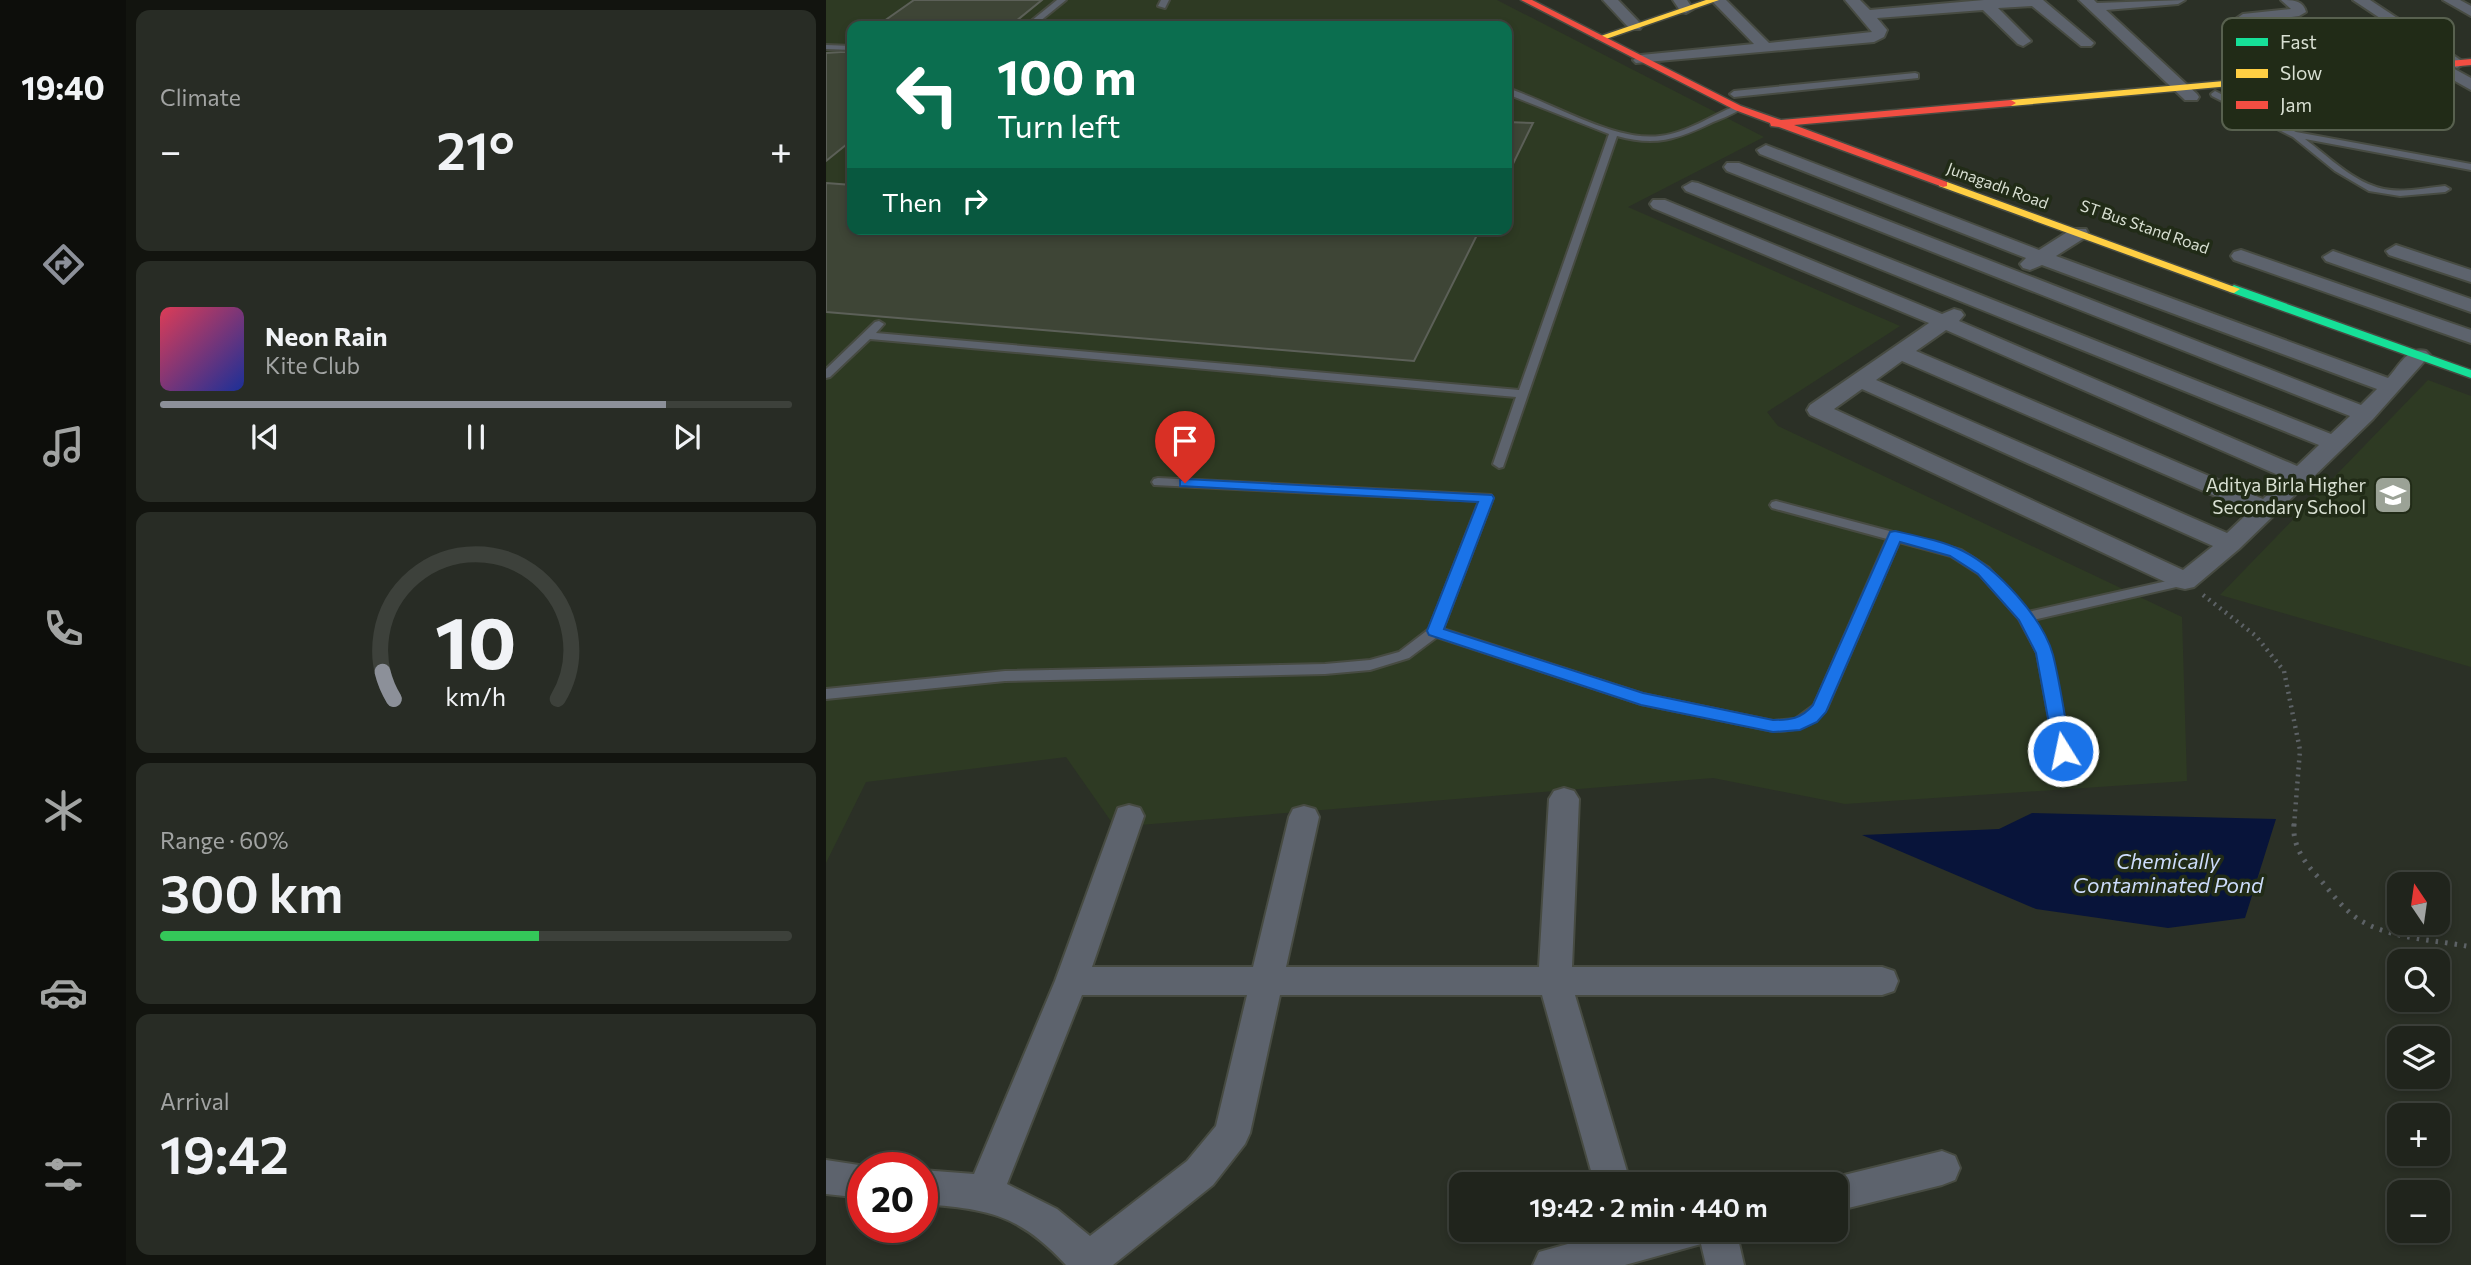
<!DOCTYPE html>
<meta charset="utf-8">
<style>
body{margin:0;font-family:Commissioner,sans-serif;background:#282c25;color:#f1f3f6;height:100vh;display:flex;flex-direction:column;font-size:26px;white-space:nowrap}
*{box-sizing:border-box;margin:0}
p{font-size:23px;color:#a2a4a3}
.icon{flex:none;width:38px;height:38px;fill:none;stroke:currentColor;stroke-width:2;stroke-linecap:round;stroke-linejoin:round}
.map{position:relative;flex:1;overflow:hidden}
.sheet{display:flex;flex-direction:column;gap:10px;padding:10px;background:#12140f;width:700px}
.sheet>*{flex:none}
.hud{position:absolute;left:21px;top:21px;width:665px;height:214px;border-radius:14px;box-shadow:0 4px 10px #0003,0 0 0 2px #3d413b;background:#0b6e4f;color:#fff;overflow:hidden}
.needle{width:46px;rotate:347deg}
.tools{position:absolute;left:1561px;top:872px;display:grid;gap:14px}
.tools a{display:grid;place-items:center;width:63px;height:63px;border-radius:14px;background:#20241c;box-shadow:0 4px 10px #0003,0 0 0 2px #3d413b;font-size:35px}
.speed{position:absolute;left:21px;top:1152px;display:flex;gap:14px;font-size:35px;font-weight:700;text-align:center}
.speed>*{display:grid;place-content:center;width:91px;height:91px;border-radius:50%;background:#20241c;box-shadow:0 4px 10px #0003,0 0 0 2px #3d413b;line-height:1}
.speed .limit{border:10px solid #d22;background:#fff;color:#111}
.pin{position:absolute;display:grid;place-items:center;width:60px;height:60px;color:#fff;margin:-72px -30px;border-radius:50% 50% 50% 0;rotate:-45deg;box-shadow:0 0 7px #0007}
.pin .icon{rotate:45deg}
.me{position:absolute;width:77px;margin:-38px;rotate:350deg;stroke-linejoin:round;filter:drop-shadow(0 0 5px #0008)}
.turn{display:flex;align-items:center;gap:24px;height:147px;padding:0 35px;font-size:32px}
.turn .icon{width:91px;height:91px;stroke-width:2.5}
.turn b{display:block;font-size:49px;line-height:60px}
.then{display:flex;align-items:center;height:66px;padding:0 35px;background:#0003;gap:14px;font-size:26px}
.big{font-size:52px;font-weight:600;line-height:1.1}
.sheet .card{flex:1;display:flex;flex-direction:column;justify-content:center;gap:10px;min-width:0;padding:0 24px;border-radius:14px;background:#282c25}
.sheet .dial{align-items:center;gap:0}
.dial svg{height:182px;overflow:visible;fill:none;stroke:#3d413b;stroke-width:7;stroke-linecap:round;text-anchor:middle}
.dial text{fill:#f1f3f6;stroke:none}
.song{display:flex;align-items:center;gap:21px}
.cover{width:84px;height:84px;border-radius:10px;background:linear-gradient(135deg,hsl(350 70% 55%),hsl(230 70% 35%))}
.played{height:7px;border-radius:4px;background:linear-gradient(90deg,#8c9099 80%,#3d413b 80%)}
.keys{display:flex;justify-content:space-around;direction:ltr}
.heat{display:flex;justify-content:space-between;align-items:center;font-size:38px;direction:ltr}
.charge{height:10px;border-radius:5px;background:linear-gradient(90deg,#34c759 60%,#3d413b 0)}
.trip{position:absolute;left:623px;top:1172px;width:399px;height:70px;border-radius:14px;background:#20241c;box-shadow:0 4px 10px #0003,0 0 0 2px #3d413b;font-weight:600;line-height:70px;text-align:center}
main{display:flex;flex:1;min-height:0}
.tabs{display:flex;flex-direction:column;width:126px;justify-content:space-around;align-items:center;background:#0d0e0b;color:#a2a4a3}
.tabs .icon{width:49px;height:49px}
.tabs .on{color:#8c9099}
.tabs b{font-size:32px;color:#f1f3f6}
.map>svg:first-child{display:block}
.built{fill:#2e3a23;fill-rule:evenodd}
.water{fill:#08143a}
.building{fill:#3e4536;stroke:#5c6058;stroke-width:2}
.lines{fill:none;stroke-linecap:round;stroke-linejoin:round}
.lane-casing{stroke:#474b42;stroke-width:4}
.street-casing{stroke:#474b42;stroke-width:4}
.fast-casing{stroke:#474b42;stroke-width:3}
.slow-casing{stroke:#474b42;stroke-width:3}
.jam-casing{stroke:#474b42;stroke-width:3}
.path-far1{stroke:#5d6266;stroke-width:4.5;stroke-dasharray:2 5;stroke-linecap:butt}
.path{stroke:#5d6266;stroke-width:5;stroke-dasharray:2.5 7;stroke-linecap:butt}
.lane{fill:#5d636d;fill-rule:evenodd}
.street{fill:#5d636d;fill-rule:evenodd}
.fast{fill:#16e098;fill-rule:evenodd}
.slow{fill:#ffcf43;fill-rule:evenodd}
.jam{fill:#f24e42;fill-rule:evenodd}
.route{fill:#1a73e8;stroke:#114b97;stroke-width:2}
.labels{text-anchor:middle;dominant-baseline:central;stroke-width:7;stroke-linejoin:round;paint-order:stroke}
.far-street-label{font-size:16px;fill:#d8dfd2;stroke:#212b17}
.poi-label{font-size:19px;fill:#d8dfd2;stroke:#212b17;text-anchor:end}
.water-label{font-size:21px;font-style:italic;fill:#cddcfb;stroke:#212b17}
.key{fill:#212b17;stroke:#58614f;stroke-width:2}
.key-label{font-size:19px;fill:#d8dfd2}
</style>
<main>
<nav class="tabs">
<b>19:40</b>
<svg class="icon on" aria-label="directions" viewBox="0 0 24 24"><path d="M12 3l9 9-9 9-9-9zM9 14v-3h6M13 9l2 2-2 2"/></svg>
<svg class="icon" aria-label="music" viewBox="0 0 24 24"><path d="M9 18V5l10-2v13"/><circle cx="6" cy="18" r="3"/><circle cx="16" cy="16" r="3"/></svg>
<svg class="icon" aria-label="phone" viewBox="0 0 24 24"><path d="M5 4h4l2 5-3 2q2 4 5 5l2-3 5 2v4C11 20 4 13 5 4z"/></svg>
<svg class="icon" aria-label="climate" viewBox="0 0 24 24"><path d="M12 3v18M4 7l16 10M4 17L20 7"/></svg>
<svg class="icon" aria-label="car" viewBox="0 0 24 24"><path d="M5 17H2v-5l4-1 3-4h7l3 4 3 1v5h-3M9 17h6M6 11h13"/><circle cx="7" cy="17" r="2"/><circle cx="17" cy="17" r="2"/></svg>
<svg class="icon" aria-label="filters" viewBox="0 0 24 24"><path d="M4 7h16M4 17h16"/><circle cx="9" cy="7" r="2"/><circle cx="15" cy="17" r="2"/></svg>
</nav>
<section class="sheet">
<div class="card"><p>Climate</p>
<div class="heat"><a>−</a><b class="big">21°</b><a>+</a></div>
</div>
<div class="card">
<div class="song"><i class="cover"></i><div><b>Neon Rain</b><p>Kite Club</p></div></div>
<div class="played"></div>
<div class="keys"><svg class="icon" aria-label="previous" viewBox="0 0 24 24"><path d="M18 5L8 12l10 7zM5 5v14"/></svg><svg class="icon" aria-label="pause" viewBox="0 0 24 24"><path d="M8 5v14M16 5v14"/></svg><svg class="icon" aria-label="next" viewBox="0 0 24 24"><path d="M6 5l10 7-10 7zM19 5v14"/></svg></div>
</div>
<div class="card dial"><svg viewBox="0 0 100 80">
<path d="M14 69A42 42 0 1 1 86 69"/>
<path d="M14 69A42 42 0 0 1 9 57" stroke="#8c9099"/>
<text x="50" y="56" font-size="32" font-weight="700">10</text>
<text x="50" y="72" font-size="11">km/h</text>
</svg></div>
<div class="card"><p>Range · 60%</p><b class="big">300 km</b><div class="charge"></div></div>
<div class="card"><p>Arrival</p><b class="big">19:42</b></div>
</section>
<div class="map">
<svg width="1645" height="1265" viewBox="0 0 1645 1265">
<rect width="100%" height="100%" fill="#2b3026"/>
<g class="built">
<path d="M0,0h671l267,137 -136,70 272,119 -133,86 11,14 404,191 5,164 -342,23 -132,-26 -598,49 -49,-70 -200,25 -40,81zM26,26h655v203h-655z"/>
<polygon points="1602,380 1645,396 1645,667 1394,595"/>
</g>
<polygon class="water" points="1206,813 1450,819 1419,918 1342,928 1210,909 1036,835 1173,829"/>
<g class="building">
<polygon points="88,0 216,0 184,26 51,26"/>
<polygon points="15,52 26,52 26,140 0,161 0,53"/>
<polygon points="681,122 707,123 681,176"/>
<polygon points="0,183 26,185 26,229 654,229 588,361 0,312"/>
</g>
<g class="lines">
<g class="lane-casing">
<g id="lane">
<polygon points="231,0 240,0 208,26 199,26"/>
<polygon points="335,0 343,0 339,8 332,6"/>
<polygon points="0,45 26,46 26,50 0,49"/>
<polygon points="1089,73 1092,74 1092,78 908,97 904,94 908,91"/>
<path d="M681,88c44,14 107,54 153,48 26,-3 51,-20 75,-30l7,2c-8,6 -19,10 -29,14 -35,17 -57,25 -96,14l-114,331 -4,1 -6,-4 23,-67 -646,-58 -40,38 -4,1v-9l49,-47 4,-1 5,3 -8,9 643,57 90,-256 -102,-40z"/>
<path d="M1389,91l81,41 175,32v6l-166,-31c24,18 49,44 79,50 20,4 41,-1 61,-3l5,3 -5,3 -45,4 -31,-5 -34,-20 -42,-34 -81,-41 -1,-2z"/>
<path d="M332,478l333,17 2,3 -50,131 200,65 130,27 22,-2 19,-14 73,-166 -115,-31 -2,-3 2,-3 4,-1 185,49 28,18 39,44 157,-35 7,4 -7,4 -152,35 18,33 20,98 -3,4h-10l-3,-4 -18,-98 -18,-34 -40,-45 -28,-18 -52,-14 -72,166c-12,19 -32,23 -54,23l-132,-27 -204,-67 -28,21 -39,12 -45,4 -320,7 -179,18v-10l179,-18 320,-7 45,-4 29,-8 30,-23 50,-128 -325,-16 -2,-3 2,-3z"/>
</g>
</g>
<g class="street-casing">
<g id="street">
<polygon points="777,0 792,0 814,23 816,26 814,29 804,29"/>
<polygon points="847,0 861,0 867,9 860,13 855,12"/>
<polygon points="885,0 900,0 943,43 1046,32 1019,0 1034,0 1044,10 1158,0 1217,0 1268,43 1265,46 1255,46 1206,6 1172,8 1205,41 1197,46 1192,44 1157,10 1051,18 1061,30 1058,37 1048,42 810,63 807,60 815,55 928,44"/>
<polygon points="1253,0 1268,0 1271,3 1359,0 1352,4 1280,10 1371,94 1373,97 1371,100 1359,100"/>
<path d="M1455,0c11,0 22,0 25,12l-7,4 -53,7 17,12 89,-8 7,4 -7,4 -78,8 52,39 2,3 -2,3h-12l-84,-65 13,-9 48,-5z"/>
<polygon points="1527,0 1544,0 1639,63 1631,68 1626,66"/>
<polygon points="1617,0 1634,0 1645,6 1645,16"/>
<polygon points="1612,60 1645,78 1645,90 1606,68 1604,65 1606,62"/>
<path d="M940,145l273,105 33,-21h14l2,4 -2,4 -30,19 332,122c11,-12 20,-32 38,-27l4,4 -57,64 -134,130 -45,38 -9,2 -9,-2 -366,-172 -3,-5 3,-5 119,-82 -276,-115 -3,-4 3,-4h12l277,114 12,-5 7,2 3,4 -5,6 338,145 22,-21 -633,-254 -3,-4 9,-5 6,1 633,251 19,-18 -623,-245 -3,-4 3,-4h12l622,242 16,-16 -335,-124 -12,5 -7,-2 -3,-4 6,-6 -266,-104 -3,-4zM1120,330l339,148 -22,21 -347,-148zM1076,361l348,150 -23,22 -351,-153zM1036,389l351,157 -30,24 -349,-161z"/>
<polygon points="1570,245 1645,270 1645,282 1563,255 1560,251"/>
<polygon points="1415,250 1645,330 1645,343 1408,260 1405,256 1408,252"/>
<polygon points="1507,251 1645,299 1645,312 1500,261 1497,257"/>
<path d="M738,788l10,3 5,8 -7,168h310l12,4 4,10 -4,10 -12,4h-307l56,190h-36l-53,-190h-262l-30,138 -5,11 -32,41 -100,80h-47c-47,-51 -78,-56 -144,-61v-34l52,4 81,-193 63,-173 11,-3 11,3 4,8 -52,151h161l36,-150 4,-8 11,-3 11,3 4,8 -33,150h253l10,-168 5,-8zM256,995h165l-31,131 -29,35 -97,75 -33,-27 -50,-25z"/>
<polygon points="1116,1151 1129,1156 1134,1168 1129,1180 1116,1185 1010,1211 1010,1185 996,1185 1010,1177"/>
<polygon points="0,1160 46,1167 37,1167 37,1198 0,1194"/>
<polygon points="792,1230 910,1230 918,1265 880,1265 875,1244 799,1265 707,1265 713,1252"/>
</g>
</g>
<g class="fast-casing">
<polygon id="fast" points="1408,285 1645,370 1645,378 1404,292 1402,289"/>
</g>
<g class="slow-casing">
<g id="slow">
<polygon points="880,0 893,0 777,40 769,38"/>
<polygon points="1533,69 1536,70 1536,74 1185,106 1180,103 1185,100"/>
<polygon points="1113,182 1121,182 1414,289 1408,293 1404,292 1113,186"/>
</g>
</g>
<g class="jam-casing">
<g id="jam">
<polygon points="695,0 706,0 915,106 955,120 1185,100 1190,103 1185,106 968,125 1121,182 1121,186 1117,187 953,127 945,126 944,123 909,110"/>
<polygon points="1645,59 1645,65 1533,75 1528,72 1533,69"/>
</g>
</g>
<polyline class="path-far1" points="1377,595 1430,636 1458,671 1474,750 1468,826"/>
<path class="path" d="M1468,824c-2,21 10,38 24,53 14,16 27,36 47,46 30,16 72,17 106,24"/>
<use href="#lane" class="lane"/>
<use href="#street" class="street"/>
<use href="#fast" class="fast"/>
<use href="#slow" class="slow"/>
<use href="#jam" class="jam"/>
</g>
<path class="route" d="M359,479l307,16 2,3 -50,131 199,64 130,27c17,0 28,-1 40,-15l77,-173 5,-1c22,5 48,10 68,20 34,17 80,67 90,104 8,32 12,65 18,96l-2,5h-13l-2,-5 -18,-98 -17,-33 -41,-46 -28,-18 -50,-14 -74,170 -9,10 -17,8 -27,2 -132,-27 -212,-70 -2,-4 51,-129 -298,-16v-6z"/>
<defs>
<g id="school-square" transform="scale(2.0125)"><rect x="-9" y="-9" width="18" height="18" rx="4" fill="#9ba296" stroke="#212b17"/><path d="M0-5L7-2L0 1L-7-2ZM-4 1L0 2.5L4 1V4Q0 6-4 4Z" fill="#fff"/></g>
</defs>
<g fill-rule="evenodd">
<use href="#school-square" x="1567" y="495"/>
</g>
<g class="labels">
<g class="far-street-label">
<text transform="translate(1172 185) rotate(20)">Junagadh Road</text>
<text transform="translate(1319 226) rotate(19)">ST Bus Stand Road</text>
</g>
<g class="poi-label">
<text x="1540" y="484">Aditya Birla Higher<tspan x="1540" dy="22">Secondary School</tspan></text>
</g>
<g class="water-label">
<text x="1342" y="860">Chemically<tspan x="1342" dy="24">Contaminated Pond</tspan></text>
</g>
</g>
<rect x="1396" y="18" width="232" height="112" rx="10" class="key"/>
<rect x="1410" y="38" width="32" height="8" fill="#16e098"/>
<rect x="1410" y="69" width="32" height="9" fill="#ffcf43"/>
<rect x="1410" y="101" width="32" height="8" fill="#f24e42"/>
<g class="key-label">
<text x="1454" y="49">Fast</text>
<text x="1454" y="80">Slow</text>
<text x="1454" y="112">Jam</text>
</g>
</svg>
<div class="tools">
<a><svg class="needle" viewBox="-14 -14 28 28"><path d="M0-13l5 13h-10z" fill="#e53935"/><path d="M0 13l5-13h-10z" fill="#a2a4a3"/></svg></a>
<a><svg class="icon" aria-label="search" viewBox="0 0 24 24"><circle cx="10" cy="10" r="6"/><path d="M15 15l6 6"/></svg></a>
<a><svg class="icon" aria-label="layers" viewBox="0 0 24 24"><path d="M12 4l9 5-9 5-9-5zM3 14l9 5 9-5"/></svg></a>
<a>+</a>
<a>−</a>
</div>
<div class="speed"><div class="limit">20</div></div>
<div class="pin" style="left:359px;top:483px;background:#d93025"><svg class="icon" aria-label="arrive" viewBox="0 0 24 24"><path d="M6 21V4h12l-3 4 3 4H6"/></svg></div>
<svg class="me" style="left:1237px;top:751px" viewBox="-20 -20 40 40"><circle r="17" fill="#1a73e8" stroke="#fff" stroke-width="3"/><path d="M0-11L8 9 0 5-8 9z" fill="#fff"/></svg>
<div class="trip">19:42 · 2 min · 440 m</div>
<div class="hud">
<div class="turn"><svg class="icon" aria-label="left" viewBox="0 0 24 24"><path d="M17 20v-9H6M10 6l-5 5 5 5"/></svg><div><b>100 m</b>Turn left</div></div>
<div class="then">Then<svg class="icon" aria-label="right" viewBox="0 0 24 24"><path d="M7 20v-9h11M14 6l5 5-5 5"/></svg></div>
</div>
</div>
</main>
